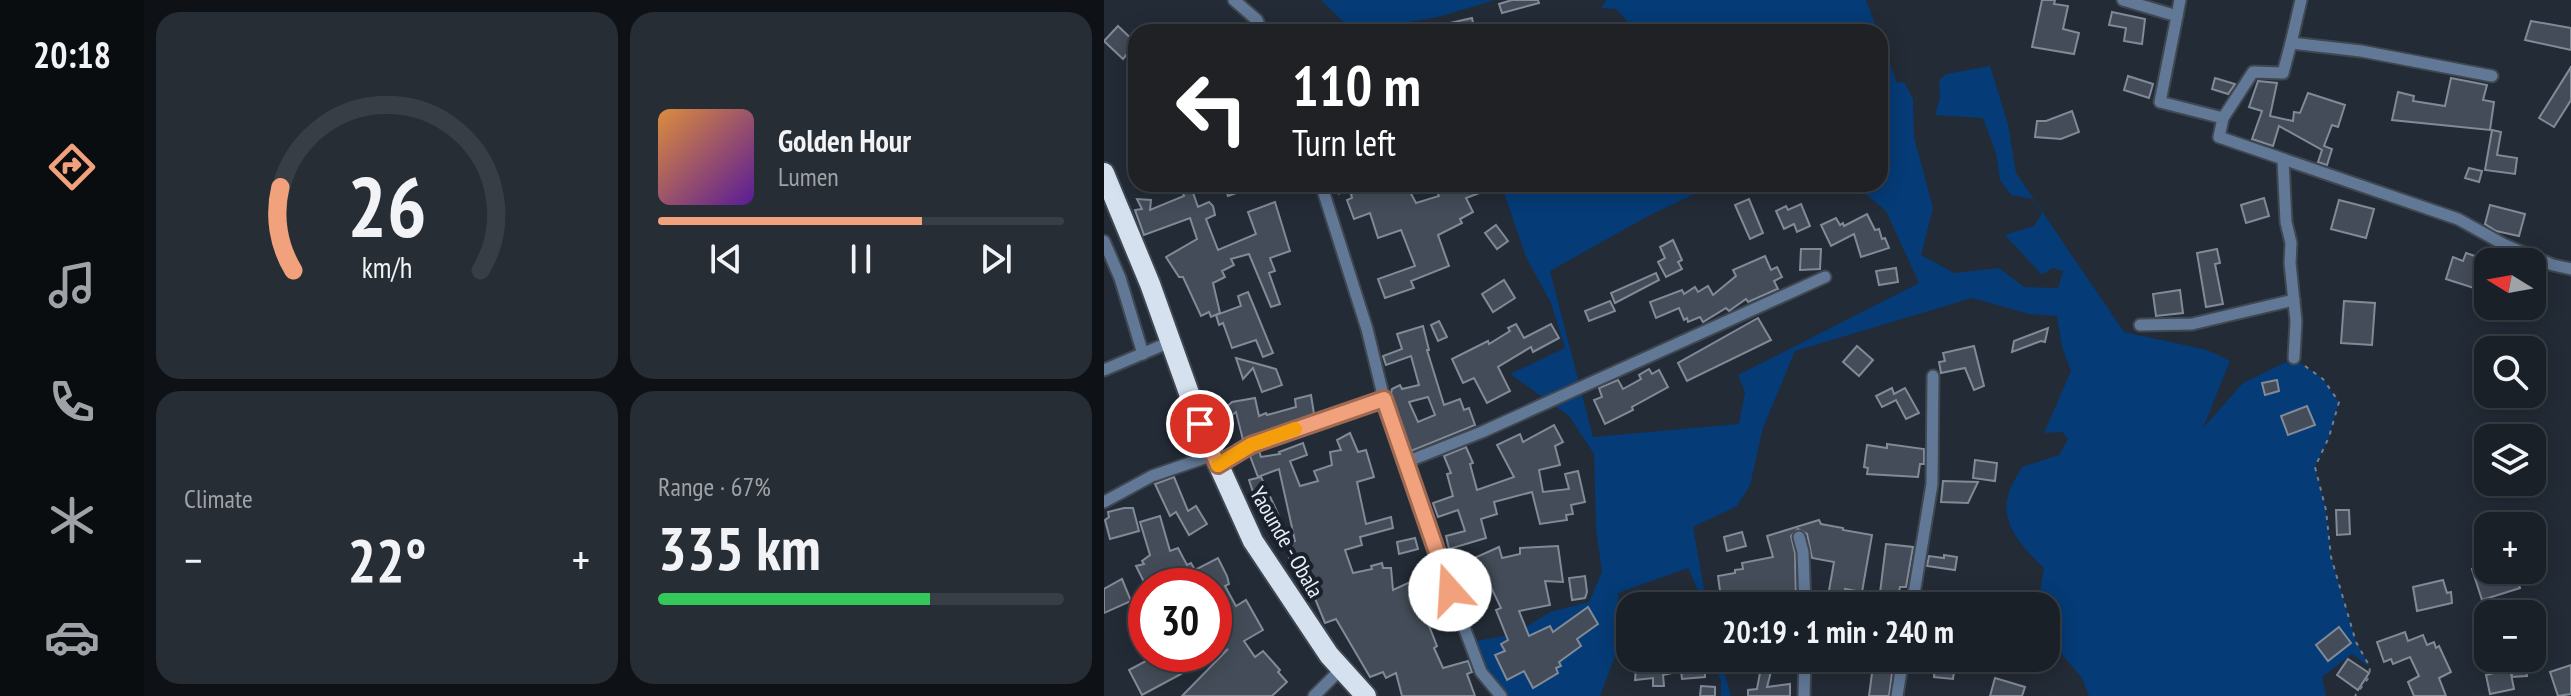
<!DOCTYPE html>
<meta charset="utf-8">
<style>
body{margin:0;font-family:"PT Sans Narrow",sans-serif;background:#272d34;color:#f1f3f6;height:100vh;display:flex;flex-direction:column;font-size:30px;white-space:nowrap}
*{box-sizing:border-box;margin:0}
p{font-size:26px;color:#9fa3a8}
.icon{flex:none;width:44px;height:44px;fill:none;stroke:currentColor;stroke-width:2;stroke-linecap:round;stroke-linejoin:round}
.map{position:relative;flex:1;overflow:hidden}
.details{display:flex;flex-direction:column;gap:12px;padding:12px;background:#0e1216;width:960px}
.details>*{flex:none}
.top-card{position:absolute;left:24px;top:24px;width:760px;height:168px;border-radius:24px;box-shadow:0 4px 20px #0003,0 0 0 2px #383e45;background:#202124;color:#fff;overflow:hidden}
.needle{width:52px;rotate:281deg}
.buttons{position:absolute;left:1370px;top:248px;display:grid;gap:16px}
.buttons a{display:grid;place-items:center;width:72px;height:72px;border-radius:16px;background:#1a2028;box-shadow:0 4px 20px #0003,0 0 0 2px #383e45;font-size:40px}
.speed{position:absolute;left:24px;top:568px;display:flex;gap:16px;font-size:40px;font-weight:700;text-align:center}
.speed>*{display:grid;place-content:center;width:104px;height:104px;border-radius:50%;background:#1a2028;box-shadow:0 4px 20px #0003,0 0 0 2px #383e45;line-height:1}
.speed .limit{border:12px solid #d22;background:#fff;color:#111}
.pin{position:absolute;display:grid;place-items:center;width:68px;height:68px;color:#fff;margin:-34px;border:4px solid #fff;border-radius:50%;box-shadow:0 2px 8px #0007}
.me{position:absolute;width:88px;margin:-44px;rotate:341deg;stroke-linejoin:round;filter:drop-shadow(0 0 6px #0008)}
.turn{display:flex;align-items:center;gap:28px;height:168px;padding:0 32px;font-size:36px}
.turn .icon{width:104px;height:104px;stroke-width:2.5}
.turn b{display:block;font-size:56px;line-height:68px}
.big{font-size:60px;font-weight:600;line-height:1.1}
.details .widget{flex:1;display:flex;flex-direction:column;justify-content:center;gap:12px;min-width:0;padding:0 28px;border-radius:24px;background:#272d34}
.details .dial{align-items:center;gap:0}
.dial svg{height:208px;overflow:visible;fill:none;stroke:#383e45;stroke-width:7;stroke-linecap:round;text-anchor:middle}
.dial text{fill:#f1f3f6;stroke:none}
.song{display:flex;align-items:center;gap:24px}
.cover{width:96px;height:96px;border-radius:12px;background:linear-gradient(135deg,hsl(30 70% 55%),hsl(270 70% 35%))}
.played{height:8px;border-radius:4px;background:linear-gradient(90deg,#f1a17c 65%,#383e45 65%)}
.keys{display:flex;justify-content:space-around;direction:ltr}
.heat{display:flex;justify-content:space-between;align-items:center;font-size:44px;direction:ltr}
.charge{height:12px;border-radius:6px;background:linear-gradient(90deg,#34c759 67%,#383e45 0)}
.details .tiles{flex:1;display:grid;gap:12px;grid-template-columns:repeat(2,1fr)}
.trip{position:absolute;left:512px;top:592px;width:444px;height:80px;border-radius:24px;background:#1a2028;box-shadow:0 4px 20px #0003,0 0 0 2px #383e45;font-weight:600;line-height:80px;text-align:center}
main{display:flex;flex:1;min-height:0}
.menu{display:flex;flex-direction:column;width:144px;justify-content:space-around;align-items:center;background:#0a0d10;color:#9fa3a8}
.menu .icon{width:56px;height:56px}
.menu .selected{color:#f1a17c}
.menu b{font-size:36px;color:#f1f3f6}
.map>svg:first-child{display:block}
.green{fill:#053b76}
.building{fill:#434c58;stroke:#818a97;stroke-width:2;fill-rule:evenodd}
.lines{fill:none;stroke-linecap:round;stroke-linejoin:round}
.street-casing{stroke:#3f4751;stroke-width:15}
.highway-casing{stroke:#3f4751;stroke-width:24}
.path{stroke:#777e88;stroke-width:2;stroke-dasharray:4 6;stroke-linecap:butt}
.street{stroke:#617896;stroke-width:11}
.highway{stroke:#d6e1f0;stroke-width:20}
.route-casing{stroke:#9d6951;stroke-width:20}
.route{stroke:#f1a17c;stroke-width:14}
.slow{stroke:#f59e0b;stroke-width:14}
.labels{text-anchor:middle;dominant-baseline:central;stroke-width:8;stroke-linejoin:round;paint-order:stroke}
.street-label{font-size:22px;fill:#eaf0f7;stroke:#1a212c}
</style>
<main>
<nav class="menu">
<b>20:18</b>
<svg class="icon selected" aria-label="directions" viewBox="0 0 24 24"><path d="M12 3l9 9-9 9-9-9zM9 14v-3h6M13 9l2 2-2 2"/></svg>
<svg class="icon" aria-label="music" viewBox="0 0 24 24"><path d="M9 18V5l10-2v13"/><circle cx="6" cy="18" r="3"/><circle cx="16" cy="16" r="3"/></svg>
<svg class="icon" aria-label="phone" viewBox="0 0 24 24"><path d="M5 4h4l2 5-3 2q2 4 5 5l2-3 5 2v4C11 20 4 13 5 4z"/></svg>
<svg class="icon" aria-label="climate" viewBox="0 0 24 24"><path d="M12 3v18M4 7l16 10M4 17L20 7"/></svg>
<svg class="icon" aria-label="car" viewBox="0 0 24 24"><path d="M5 17H2v-5l4-1 3-4h7l3 4 3 1v5h-3M9 17h6M6 11h13"/><circle cx="7" cy="17" r="2"/><circle cx="17" cy="17" r="2"/></svg>
</nav>
<section class="details">
<div class="tiles">
<div class="widget dial"><svg viewBox="0 0 100 80">
<path d="M14 69A42 42 0 1 1 86 69"/>
<path d="M14 69A42 42 0 0 1 9 37" stroke="#f1a17c"/>
<text x="50" y="56" font-size="32" font-weight="700">26</text>
<text x="50" y="72" font-size="11">km/h</text>
</svg></div>
<div class="widget">
<div class="song"><i class="cover"></i><div><b>Golden Hour</b><p>Lumen</p></div></div>
<div class="played"></div>
<div class="keys"><svg class="icon" aria-label="previous" viewBox="0 0 24 24"><path d="M18 5L8 12l10 7zM5 5v14"/></svg><svg class="icon" aria-label="pause" viewBox="0 0 24 24"><path d="M8 5v14M16 5v14"/></svg><svg class="icon" aria-label="next" viewBox="0 0 24 24"><path d="M6 5l10 7-10 7zM19 5v14"/></svg></div>
</div>
<div class="widget"><p>Climate</p>
<div class="heat"><a>−</a><b class="big">22°</b><a>+</a></div>
</div>
<div class="widget"><p>Range · 67%</p><b class="big">335 km</b><div class="charge"></div></div>
</div>
</section>
<div class="map">
<svg width="1467" height="696" viewBox="0 0 1467 696">
<rect width="100%" height="100%" fill="#232b36"/>
<g class="green">
<polygon points="217,0 391,0 334,17 250,32"/>
<polygon points="502,0 762,0 774,32 533,32 512,9 497,8"/>
<path d="M776,38l17,45 7,-1 9,17 1,38 19,71 -12,47 33,18 45,-5 25,19 34,1 5,-17 -11,-3 -10,7 -37,-40 29,-9 8,-13 -9,-14 -22,-4 -11,-15 -4,-27 -13,-35 -48,-3 5,-17 -1,-18 7,-6 44,-8 18,58 8,49 108,159 83,18 23,11 -27,67 40,-45 51,-25 29,21 16,23 -10,35 -14,30 11,43 5,47 25,85 14,25 -18,-13 -30,23 4,19h-237l-7,-18 -32,-38 -4,-13v-21h-4l-2,-14 4,-24c-19,-18 -44,-43 -36,-72 2,-10 9,-20 14,-29l37,-12 9,-16 -6,-7 -18,1 27,-62 -9,-24 -5,-31 -28,-2 -57,-16 -177,53 -32,77 -13,57 -13,21 -44,21 14,79h-2l-17,-38 -70,25 3,47 -21,56h-95l-18,-15 -17,-39 45,-8 35,-22 39,-10 13,-30 -6,-43 -2,-75 -25,-38 -59,-42 55,-26 -14,-45 -25,-46 -24,-70 2,-3h211l-65,31 -100,56 43,166 146,-13 6,-32 -7,-17 181,-92 -33,-72 -32,-27h26z"/>
<polygon points="606,658 616,658 627,696 617,696 617,681"/>
</g>
<g class="building">
<polygon points="408,0 434,0 435,3 398,13 395,4"/>
<polygon points="938,0 951,0 950,4 964,6 959,29 975,33 970,54 928,47"/>
<polygon points="1008,12 1041,19 1038,44 1020,41 1022,28 1005,25"/>
<polygon points="368,18 371,32 348,32 346,23"/>
<polygon points="1427,21 1467,28 1467,50 1421,40"/>
<polygon points="14,26 32,43 19,59 0,41"/>
<polygon points="1467,67 1467,100 1450,127 1435,118"/>
<polygon points="1024,76 1049,84 1045,98 1020,90"/>
<polygon points="1111,78 1131,84 1124,94 1108,89"/>
<polygon points="1347,78 1383,85 1379,100 1390,102 1386,130 1288,120 1294,92 1310,96 1309,101 1341,106"/>
<polygon points="1154,81 1173,83 1166,116 1189,121 1190,112 1196,113 1204,93 1241,105 1234,127 1228,125 1220,146 1228,149 1223,165 1214,162 1218,150 1175,126 1169,146 1148,139 1158,111 1145,107"/>
<polygon points="968,111 975,132 957,139 931,137 933,121 942,121"/>
<polygon points="1388,130 1397,132 1393,155 1413,158 1411,174 1381,170"/>
<polygon points="1365,168 1378,171 1375,182 1361,178"/>
<polygon points="76,184 86,184 94,207 105,202 109,206 111,215 102,219 114,250 152,234 144,212 171,202 186,251 166,258 171,271 165,273 176,304 167,307 145,254 127,259 130,265 118,271 121,277 109,283 116,313 107,317 105,312 97,316 79,277 75,277 62,257 93,239 86,218 40,235 31,210 38,209 33,199 47,200 46,210 80,196"/>
<polygon points="120,184 155,184 155,185 124,196"/>
<polygon points="257,184 302,184 312,203 335,196 332,190 349,184 397,185 362,198 369,212 356,219 358,223 334,235 345,266 307,281 310,288 281,298 274,279 311,266 297,230 274,238 266,213 250,219 243,200 248,198 247,194 259,189"/>
<polygon points="1160,198 1165,216 1142,223 1137,205"/>
<polygon points="645,199 659,233 646,239 631,205"/>
<polygon points="1235,200 1270,209 1262,238 1227,229"/>
<polygon points="697,204 706,226 693,232 690,224 680,229 672,211 682,206 684,210"/>
<polygon points="1386,205 1421,214 1415,236 1392,231 1381,224"/>
<polygon points="763,214 771,230 775,229 778,239 781,238 785,248 757,257 750,234 727,246 717,225 732,218 736,225 739,223 740,226"/>
<polygon points="392,225 404,241 393,249 381,233"/>
<polygon points="569,240 578,260 574,262 578,269 562,277 554,262 561,258 556,247"/>
<polygon points="697,249 717,249 716,269 696,270"/>
<polygon points="1113,249 1116,263 1111,264 1119,304 1102,307 1093,253"/>
<polygon points="1362,253 1374,257 1371,264 1377,267 1370,288 1342,279 1349,257 1359,261"/>
<polygon points="661,256 667,270 673,267 678,277 670,281 674,289 671,290 644,302 642,299 625,311 622,308 599,322 596,317 584,322 583,318 580,320 575,308 552,318 546,302 578,290 580,294 591,287 594,292 604,286 609,295 632,276 629,270"/>
<polygon points="792,268 794,282 775,285 772,271"/>
<polygon points="552,273 555,280 511,303 507,293"/>
<polygon points="400,280 411,298 389,312 378,294"/>
<polygon points="1076,290 1079,313 1052,316 1049,294"/>
<polygon points="144,292 169,353 159,357 152,340 128,348 119,323 115,325 112,315 137,306 134,296"/>
<polygon points="506,301 511,311 485,321 481,311"/>
<polygon points="1240,301 1271,303 1268,345 1237,343"/>
<polygon points="654,318 667,340 583,381 574,363"/>
<polygon points="335,321 343,337 334,341 327,325"/>
<polygon points="412,324 420,338 447,324 455,338 429,352 427,347 394,367 406,391 383,403 370,378 359,383 348,359 384,341 385,344 406,331 404,328"/>
<path d="M319,326l6,24h-2l17,55 16,-6 4,11 5,-2 6,17 -64,26 -20,-58 1,-4 8,-4 2,4 17,-4 -8,-29 -25,9 -3,-9 19,-7 -5,-15zM324,397l7,18 -17,7 -9,-20z"/>
<polygon points="944,328 941,342 937,341 908,352 910,341"/>
<polygon points="753,346 769,360 755,376 739,362"/>
<polygon points="870,346 880,386 870,390 861,368 837,373 835,362 841,361 839,353"/>
<polygon points="132,358 172,369 178,385 158,392 149,368 139,379"/>
<polygon points="545,369 548,374 555,370 564,387 528,407 529,410 501,424 490,400 498,397 495,388 514,380 519,389 537,379 535,375"/>
<polygon points="1173,380 1175,391 1161,395 1158,383"/>
<polygon points="788,388 790,394 801,388 815,413 802,419 792,400 778,407 772,396"/>
<polygon points="207,395 210,414 139,440 132,412 123,419 117,412 128,402 151,398 155,416 162,413 163,415 192,407 191,399"/>
<polygon points="1203,406 1211,425 1184,435 1177,416"/>
<polygon points="450,425 459,442 451,446 456,465 435,470 439,492 465,489 461,474 474,471 481,502 467,505 469,514 462,515 463,520 436,524 428,492 390,502 393,514 377,519 382,538 345,549 342,536 361,531 354,510 334,517 329,503 349,496 343,474 347,473 340,456 362,447 369,463 366,464 373,490 410,477 393,445 416,434 419,442"/>
<polygon points="246,433 254,452 262,450 270,477 253,482 262,524 287,517 289,528 256,537 258,545 241,550 249,573 268,569 267,566 278,563 279,568 287,568 289,590 330,571 337,590 314,598 333,646 330,648 339,668 364,661 368,672 363,674 371,696 298,696 292,673 282,678 279,672 266,677 232,619 221,623 210,596 208,597 188,560 186,560 181,544 191,541 175,469 154,477 146,456 155,451 157,457 176,454 175,452 199,443 203,455 186,461 196,486 214,481 210,471 228,465 226,452 237,450 233,440"/>
<polygon points="783,444 820,449 820,464 816,464 814,477 763,474 764,468 760,467 763,445 783,448"/>
<polygon points="871,460 893,463 891,481 869,478"/>
<polygon points="70,477 84,511 92,506 103,524 85,535 72,512 66,516 51,484"/>
<polygon points="157,477 175,516 159,522 145,480"/>
<polygon points="839,481 874,482 864,503 837,502"/>
<polygon points="20,508 29,508 35,531 6,539 1,520 5,517 4,512"/>
<polygon points="1232,510 1245,510 1246,534 1233,535"/>
<polygon points="56,516 66,551 74,548 83,565 87,563 91,570 114,558 123,576 125,584 121,586 132,606 142,600 159,630 140,641 151,657 159,651 176,670 174,672 183,682 168,696 78,696 124,649 115,654 110,647 110,586 42,586 32,566 40,564 38,561 46,555 36,522"/>
<polygon points="715,520 717,524 739,528 739,530 768,535 758,592 741,589 740,597 724,596 730,562 708,558 703,534 694,529 687,536 691,553 692,604 618,606 614,576 631,573 631,570 639,569 638,563 669,557 663,536"/>
<polygon points="638,532 642,546 623,551 620,537"/>
<polygon points="311,538 314,549 295,554 293,542"/>
<polygon points="782,544 809,547 802,587 796,587 792,606 780,606 782,594 776,593"/>
<polygon points="454,546 459,582 441,581 446,605 415,611 425,636 446,626 449,632 484,607 494,624 473,639 477,646 455,662 457,666 452,668 454,673 429,688 420,671 403,680 391,655 401,651 397,644 404,640 392,610 397,608 384,581 357,592 352,579 362,575 357,564 395,547 398,558 416,554 416,548"/>
<polygon points="840,555 853,557 851,570 823,566 825,556 840,558"/>
<polygon points="1384,563 1384,570 1410,570 1416,588 1378,600 1368,569"/>
<polygon points="481,576 483,592 481,598 468,600 465,578"/>
<polygon points="18,579 27,601 0,613 0,589"/>
<polygon points="1339,580 1343,593 1347,592 1348,603 1313,611 1309,587"/>
<polygon points="42,596 42,635 27,603"/>
<polygon points="1235,627 1247,643 1224,661 1212,645"/>
<polygon points="1301,632 1304,641 1319,635 1323,645 1330,642 1332,648 1335,646 1347,672 1335,678 1342,696 1310,696 1304,682 1315,676 1306,657 1289,664 1287,659 1280,662 1273,642"/>
<polygon points="55,654 67,654 77,674 38,695 25,670"/>
<polygon points="533,658 563,658 565,664 587,663 586,658 600,658 601,677 578,679 577,671 559,675 560,686 549,686 549,678 531,680"/>
<polygon points="717,658 762,658 763,662 720,672"/>
<polygon points="770,658 790,658 785,696 765,696"/>
<polygon points="1244,659 1265,673 1254,690 1233,675"/>
<polygon points="658,662 669,664 663,687 686,684 686,696 644,696 644,690 653,689"/>
<polygon points="831,663 851,665 849,679 830,677"/>
<polygon points="1421,663 1423,676 1408,677 1407,664"/>
<polygon points="1467,665 1467,694 1454,696 1446,672"/>
<polygon points="1406,669 1410,689 1386,694 1382,675"/>
<polygon points="891,678 921,687 918,696 886,696"/>
<polygon points="597,686 611,687 611,696 596,696"/>
</g>
<g class="lines">
<g class="street-casing">
<g id="street">
<polyline points="130,0 153,20 158,32"/>
<polyline points="1019,0 1073,16 1056,102 1119,118 1115,137 1354,219 1401,245 1449,265 1467,269"/>
<polyline points="1197,0 1187,43 1257,51 1388,76"/>
<polyline points="1073,16 1076,0"/>
<polyline points="1119,118 1149,72 1179,73 1187,43"/>
<polyline points="1179,160 1182,222 1187,243 1186,263 1192,321 1190,358"/>
<polyline points="217,184 263,329 280,399 346,590 377,672 397,696"/>
<polyline points="0,241 16,278 39,354"/>
<polyline points="1036,325 1088,324 1190,300"/>
<polyline points="0,370 66,342"/>
<polyline points="302,462 378,432 721,277"/>
<polyline points="114,465 147,445 280,399"/>
<polyline points="0,502 48,476 109,455"/>
<polyline points="695,537 699,552 701,606"/>
<polyline points="808,606 828,484 829,376"/>
<polyline points="210,696 236,670"/>
<polyline points="700,696 701,658"/>
<polyline points="793,696 799,658"/>
</g>
</g>
<g class="highway-casing">
<polyline id="highway" points="0,173 46,284 96,424 149,541 225,655 262,696"/>
</g>
<g class="path">
<polyline points="234,194 262,184"/>
<polyline points="1201,366 1219,379 1235,402 1225,437 1211,467 1222,510 1227,557 1252,642 1266,667 1265,677 1251,696"/>
</g>
<use href="#street" class="street"/>
<use href="#highway" class="highway"/>
</g>
<g class="lines">
<g class="route-casing">
<polyline id="route" points="96,424 114,465 147,445 280,399 346,590"/>
</g>
<use href="#route" class="route"/>
<polyline class="slow" points="114,465 147,445 191,429"/>
</g>
<g class="labels">
<g class="street-label">
<text transform="translate(183 542) rotate(60)">Yaounde - Obala</text>
</g>
</g>
</svg>
<div class="buttons">
<a><svg class="needle" viewBox="-14 -14 28 28"><path d="M0-13l5 13h-10z" fill="#e53935"/><path d="M0 13l5-13h-10z" fill="#9fa3a8"/></svg></a>
<a><svg class="icon" aria-label="search" viewBox="0 0 24 24"><circle cx="10" cy="10" r="6"/><path d="M15 15l6 6"/></svg></a>
<a><svg class="icon" aria-label="layers" viewBox="0 0 24 24"><path d="M12 4l9 5-9 5-9-5zM3 14l9 5 9-5"/></svg></a>
<a>+</a>
<a>−</a>
</div>
<div class="speed"><div class="limit">30</div></div>
<div class="pin" style="left:96px;top:424px;background:#d93025"><svg class="icon" aria-label="arrive" viewBox="0 0 24 24"><path d="M6 21V4h12l-3 4 3 4H6"/></svg></div>
<svg class="me" style="left:346px;top:590px" viewBox="-20 -20 40 40"><circle r="19" fill="#fff"/><path d="M0-13L10 11 0 6-10 11z" fill="#f1a17c"/></svg>
<div class="trip">20:19 · 1 min · 240 m</div>
<div class="top-card">
<div class="turn"><svg class="icon" aria-label="left" viewBox="0 0 24 24"><path d="M17 20v-9H6M10 6l-5 5 5 5"/></svg><div><b>110 m</b>Turn left</div></div>
</div>
</div>
</main>
